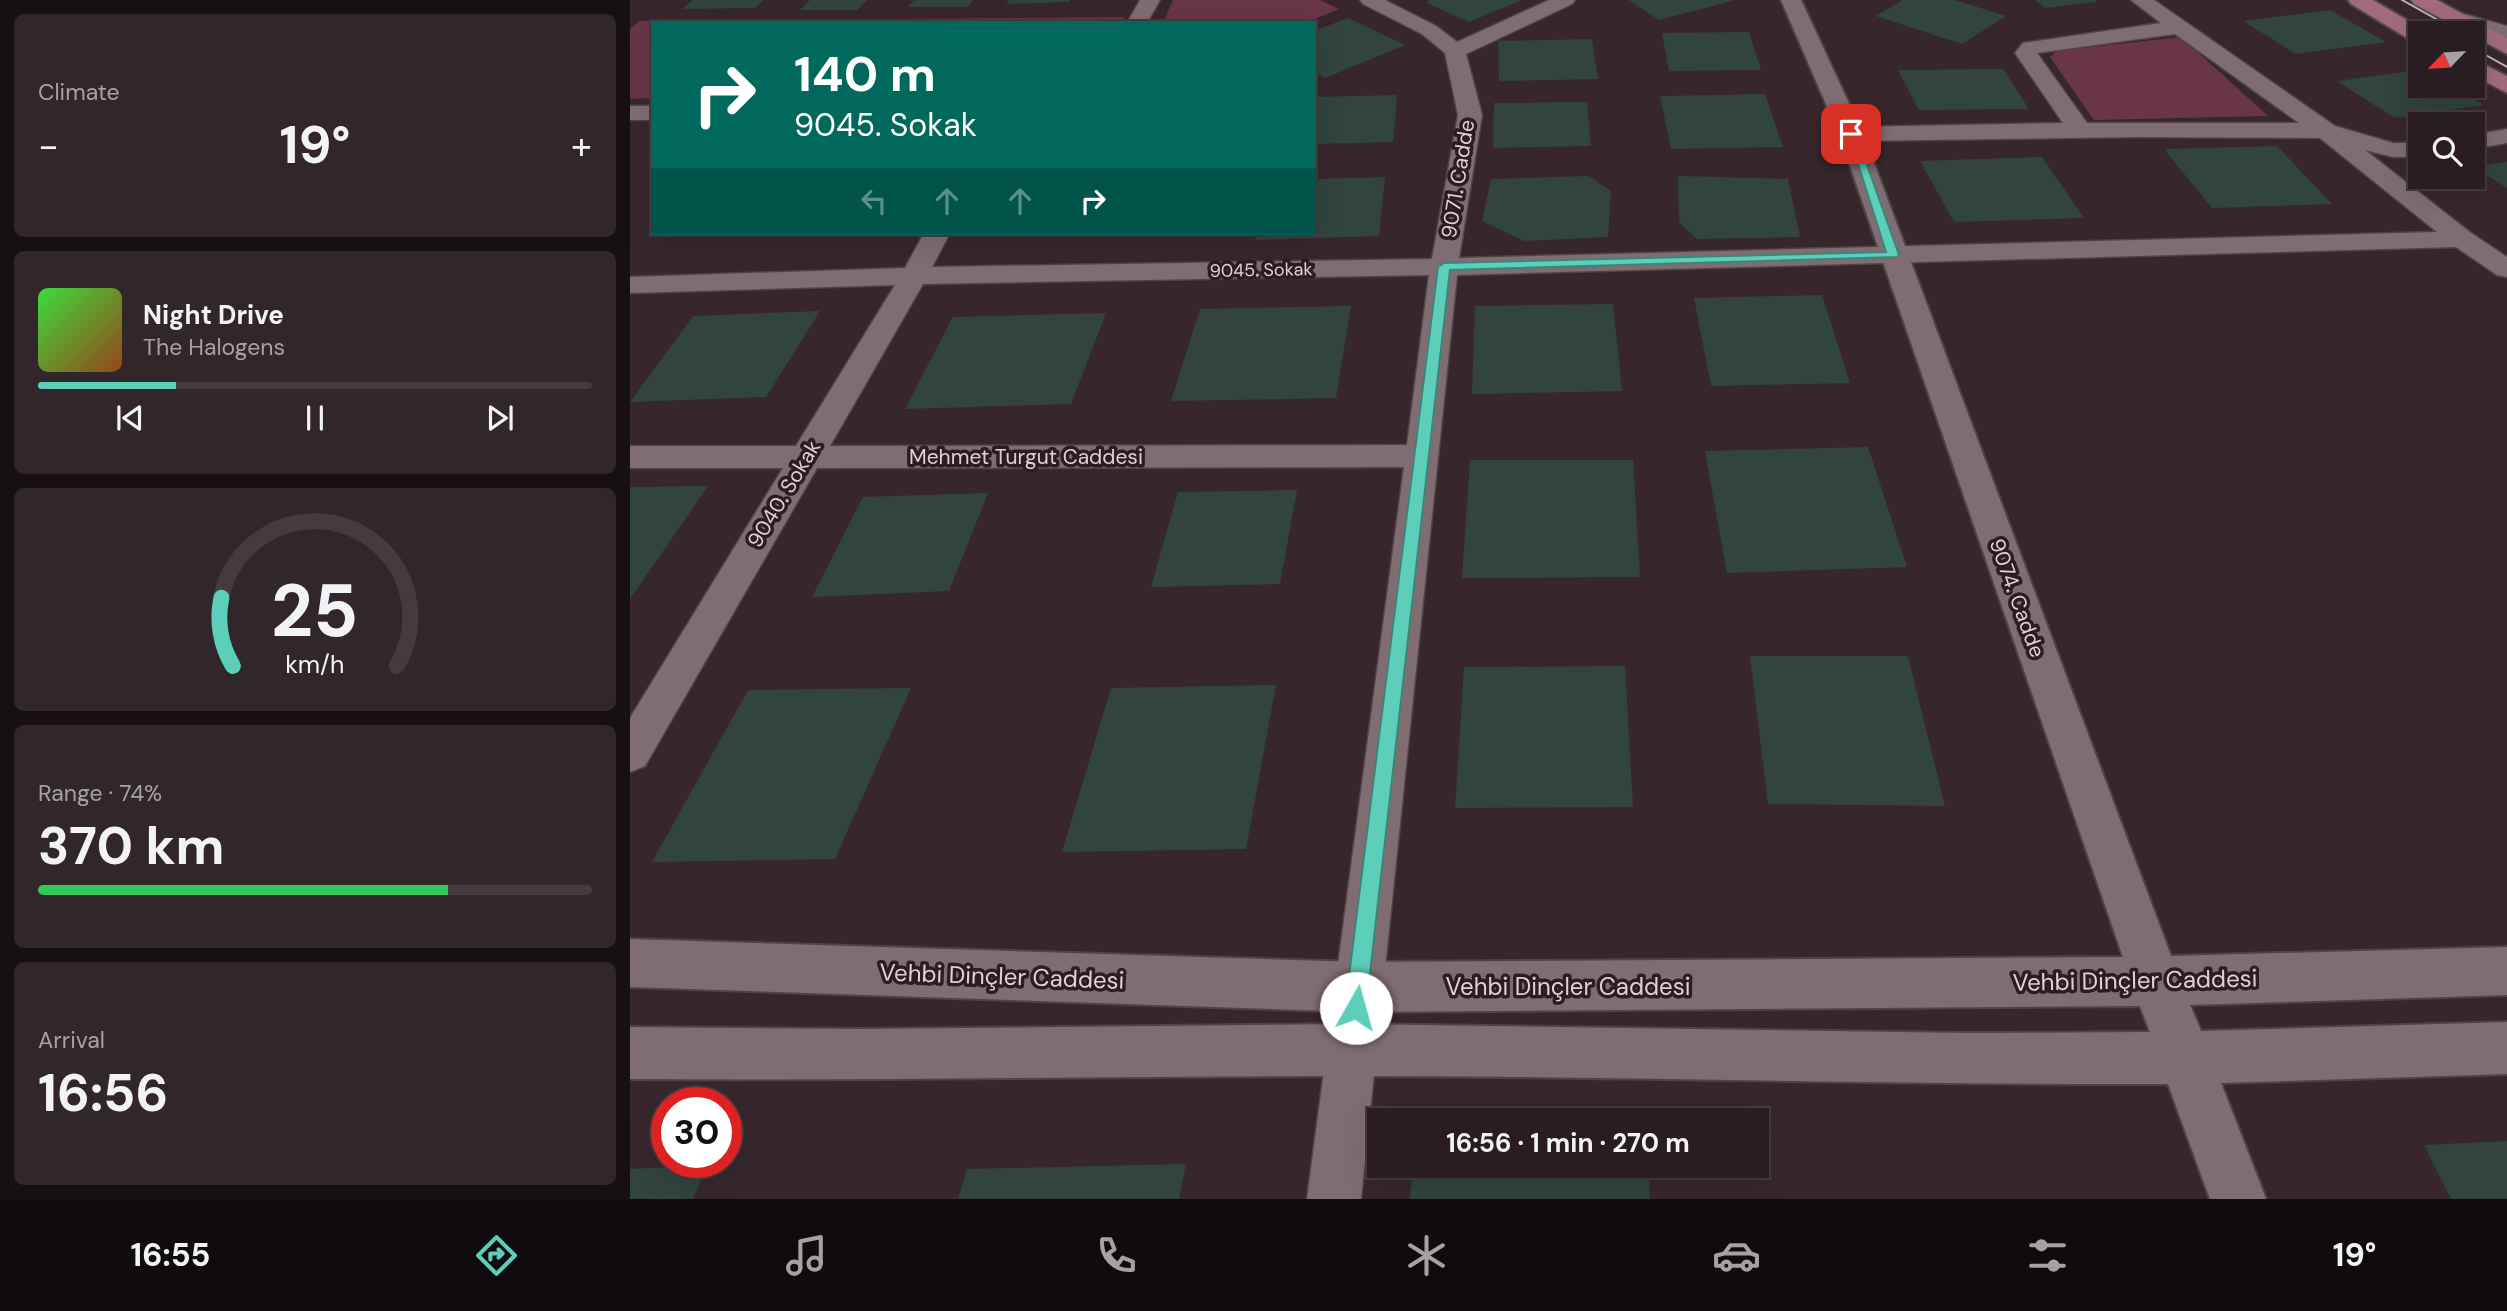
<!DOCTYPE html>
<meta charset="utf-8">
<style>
body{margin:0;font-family:"DM Sans",sans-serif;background:#31262a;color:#f1f3f6;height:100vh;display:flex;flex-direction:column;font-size:26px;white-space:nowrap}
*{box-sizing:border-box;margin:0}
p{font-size:23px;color:#a5a2a5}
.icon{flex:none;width:38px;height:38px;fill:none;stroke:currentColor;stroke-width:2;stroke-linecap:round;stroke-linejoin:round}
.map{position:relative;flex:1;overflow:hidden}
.details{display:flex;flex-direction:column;gap:14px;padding:14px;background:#171012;width:630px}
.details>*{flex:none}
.banner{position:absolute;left:21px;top:21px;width:665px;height:214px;border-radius:0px;box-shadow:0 7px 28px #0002,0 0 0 2px #453b3f;background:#00695c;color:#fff;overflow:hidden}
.needle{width:46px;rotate:245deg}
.buttons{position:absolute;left:1778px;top:21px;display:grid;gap:14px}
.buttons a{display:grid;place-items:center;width:77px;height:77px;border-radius:0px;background:#291d21;box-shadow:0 7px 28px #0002,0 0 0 2px #453b3f;font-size:35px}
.speed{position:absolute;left:21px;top:1087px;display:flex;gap:14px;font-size:35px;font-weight:700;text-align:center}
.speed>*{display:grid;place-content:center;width:91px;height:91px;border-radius:50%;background:#291d21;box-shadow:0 7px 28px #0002,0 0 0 2px #453b3f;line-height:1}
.speed .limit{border:10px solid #d22;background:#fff;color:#111}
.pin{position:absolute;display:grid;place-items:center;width:60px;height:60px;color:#fff;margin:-30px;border-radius:14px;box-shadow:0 4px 10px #0006}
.me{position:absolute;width:77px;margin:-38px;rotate:7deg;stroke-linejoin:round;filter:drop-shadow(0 0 5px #0008)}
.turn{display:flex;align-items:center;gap:24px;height:147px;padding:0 28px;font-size:32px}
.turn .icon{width:91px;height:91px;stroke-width:2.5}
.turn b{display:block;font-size:49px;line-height:60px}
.lanes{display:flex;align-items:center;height:66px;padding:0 28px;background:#0003;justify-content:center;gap:35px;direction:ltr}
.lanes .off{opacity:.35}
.big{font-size:52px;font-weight:700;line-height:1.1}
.details .card{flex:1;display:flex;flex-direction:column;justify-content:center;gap:10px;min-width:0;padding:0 24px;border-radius:10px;background:#31262a}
.details .dial{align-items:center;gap:0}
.dial svg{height:182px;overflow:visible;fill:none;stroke:#453b3f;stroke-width:7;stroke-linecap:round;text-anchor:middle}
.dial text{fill:#f1f3f6;stroke:none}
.song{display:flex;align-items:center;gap:21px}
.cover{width:84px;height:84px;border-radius:10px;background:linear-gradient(135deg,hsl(120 70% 55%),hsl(20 70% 35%))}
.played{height:7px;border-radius:4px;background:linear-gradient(90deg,#5cceba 25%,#453b3f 25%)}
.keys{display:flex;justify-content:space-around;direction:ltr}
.heat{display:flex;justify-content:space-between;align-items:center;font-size:38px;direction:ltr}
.charge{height:10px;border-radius:5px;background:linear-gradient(90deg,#34c759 74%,#453b3f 0)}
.trip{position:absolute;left:737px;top:1108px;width:402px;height:70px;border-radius:0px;background:#291d21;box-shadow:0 7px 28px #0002,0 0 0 2px #453b3f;font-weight:700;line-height:70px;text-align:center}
.dock{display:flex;height:112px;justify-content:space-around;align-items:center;background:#100c0d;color:#a5a2a5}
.dock .icon{width:49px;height:49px}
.dock .current{color:#5cceba}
.dock b{font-size:32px;color:#f1f3f6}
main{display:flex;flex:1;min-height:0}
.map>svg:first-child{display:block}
.green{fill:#693547}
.building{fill:#314440}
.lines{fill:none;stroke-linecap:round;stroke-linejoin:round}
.street-casing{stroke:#504346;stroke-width:3}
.secondary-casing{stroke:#504346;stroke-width:4}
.primary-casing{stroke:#504346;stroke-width:4}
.street{fill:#7f6d72;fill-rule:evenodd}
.secondary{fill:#7f6d72;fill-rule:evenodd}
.primary{fill:#a16b7d;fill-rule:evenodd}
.tram{stroke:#beb3b6;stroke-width:2}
.route{fill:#5cceba;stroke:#3c8679;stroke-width:2}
.labels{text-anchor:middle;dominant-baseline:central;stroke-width:7;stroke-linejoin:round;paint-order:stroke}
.far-street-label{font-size:18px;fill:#ddd3d5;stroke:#2d1d22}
.street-label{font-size:21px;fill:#ddd3d5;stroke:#2d1d22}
.near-street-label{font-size:24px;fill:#ddd3d5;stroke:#2d1d22}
</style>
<main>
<section class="details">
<div class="card"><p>Climate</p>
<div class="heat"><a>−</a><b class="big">19°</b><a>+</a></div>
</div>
<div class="card">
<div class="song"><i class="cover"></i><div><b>Night Drive</b><p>The Halogens</p></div></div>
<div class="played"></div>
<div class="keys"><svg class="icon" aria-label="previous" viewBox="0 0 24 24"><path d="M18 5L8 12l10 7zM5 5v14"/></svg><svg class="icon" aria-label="pause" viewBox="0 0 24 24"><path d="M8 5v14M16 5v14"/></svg><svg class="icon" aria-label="next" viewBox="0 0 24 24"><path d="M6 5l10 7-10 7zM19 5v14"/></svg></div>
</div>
<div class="card dial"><svg viewBox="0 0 100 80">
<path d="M14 69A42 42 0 1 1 86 69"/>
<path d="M14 69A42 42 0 0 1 9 39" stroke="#5cceba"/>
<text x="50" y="56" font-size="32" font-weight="700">25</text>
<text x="50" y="72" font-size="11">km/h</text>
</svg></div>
<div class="card"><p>Range · 74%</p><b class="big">370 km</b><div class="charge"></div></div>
<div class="card"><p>Arrival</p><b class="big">16:56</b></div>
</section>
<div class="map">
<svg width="1877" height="1199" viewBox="0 0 1877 1199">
<rect width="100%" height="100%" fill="#37272c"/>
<g class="green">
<polygon points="543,0 690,0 709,9 675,23 533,23"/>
<polygon points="495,17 491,23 23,23 23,98 0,99 0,29 9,21"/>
<polygon points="1551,37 1638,116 1464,120 1420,57 1427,51"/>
</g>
<g class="building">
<polygon points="63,0 134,0 125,8 52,9"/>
<polygon points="180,0 237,0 227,10 170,10"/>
<polygon points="284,0 343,0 338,7 278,7"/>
<polygon points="379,0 440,0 440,2 376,4"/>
<polygon points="799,0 892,0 839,22 797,3"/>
<polygon points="999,0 1102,0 1102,1 1029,20"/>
<polygon points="1273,0 1325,0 1376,16 1332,44 1246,16"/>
<polygon points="1405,0 1466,0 1466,2 1415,8"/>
<polygon points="1700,10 1756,42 1666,54 1613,21"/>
<polygon points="718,18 775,45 695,78 684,72 684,31"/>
<polygon points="1119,32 1131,70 1039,71 1032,33"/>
<polygon points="962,39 968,79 869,81 868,41"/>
<polygon points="1373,69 1399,109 1289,110 1268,70"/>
<polygon points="1790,70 1790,86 1821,86 1854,105 1765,118 1707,81"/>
<polygon points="1135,94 1153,147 1041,149 1030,96"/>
<polygon points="767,95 763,142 684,144 684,97"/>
<polygon points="957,102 961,146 863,148 864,103"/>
<polygon points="1647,146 1702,204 1582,208 1534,149"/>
<polygon points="1412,157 1454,218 1324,222 1290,161"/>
<polygon points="1877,162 1877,188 1844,167"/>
<polygon points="959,176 981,191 978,237 894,241 852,221 861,179"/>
<polygon points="1048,176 1158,179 1170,237 1067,239 1049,222"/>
<polygon points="755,177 749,236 625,240 627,233 684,233 684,179"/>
<polygon points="1192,295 1220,383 1081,386 1064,298"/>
<polygon points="983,304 992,391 842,394 845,306"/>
<polygon points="721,306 706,398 541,401 570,309"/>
<polygon points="190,311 136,397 0,402 63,316"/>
<polygon points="476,313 441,404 275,409 323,317"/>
<polygon points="1238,447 1277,567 1097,573 1075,451"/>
<polygon points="840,460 1003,460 1010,577 832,578"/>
<polygon points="78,486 0,599 0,487"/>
<polygon points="667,490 650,584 521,587 548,492"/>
<polygon points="358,493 319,591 182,597 233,497"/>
<polygon points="1120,656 1278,656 1315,806 1138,804"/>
<polygon points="995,666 1003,807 825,808 834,667"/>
<polygon points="646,685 616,849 432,852 481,688"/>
<polygon points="281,688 205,859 22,862 118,690"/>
<polygon points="1877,1141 1877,1199 1821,1199 1794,1145"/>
<polygon points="556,1164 549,1199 328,1199 337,1169"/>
<polygon points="77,1165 63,1199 0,1199 0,1169"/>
<polygon points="783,1166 1018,1166 1020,1199 780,1199"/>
</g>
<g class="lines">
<g class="street-casing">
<g id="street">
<polygon points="510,0 530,0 517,23 497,23"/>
<path d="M730,0h25l51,26 21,16 92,-42h26l-3,4 -106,50 16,61 -23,143 978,-26 -117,-94 -181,-1 -288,4 -8,-2 -4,-5 4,-5 8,-2 212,-4 -48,-70 8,-10 138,-20 -30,-23h23l181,126 58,17h27v14h-27l-28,-7 106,83 36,24v20l-10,-2 -41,-28 -999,28 -96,924h-54l97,-732 -587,1 -172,298 -15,6v-54l153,-250h-153v-22h166l99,-161 -265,8v-16l275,-9 19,-35h26l-18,34 500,-8 26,-144 -13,-62 -23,-19 -59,-30zM1545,34l124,89h-212l-50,-70zM799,275l-22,170 -577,1 93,-162z"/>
<polygon points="1820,10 1877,26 1877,38 1813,20 1810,16 1813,12"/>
<rect x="0" y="106" width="23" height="14"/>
<polygon points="1877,129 1877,143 1843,149 1843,135"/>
</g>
</g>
<g class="secondary-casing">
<path id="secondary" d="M1151,0h20l62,134 308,822 336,-9v48l-317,10 11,26 306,-9v52l-286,9 45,116h-56l-42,-115c-273,1 -546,-8 -819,-8 -240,0 -479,5 -719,3v-52l231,2 490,-5 615,9 184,-1 -10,-26 -782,6 -728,-25v-48l728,23 765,-5 -284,-823z"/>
</g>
<g class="primary-casing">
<g id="primary">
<polygon points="1718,0 1743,0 1799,33 1790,33 1790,42 1782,41 1721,4"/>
<polygon points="1781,0 1807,0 1877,38 1877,54 1784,4"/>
<polygon points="1843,59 1877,76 1877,93 1843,75"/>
</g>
</g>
<use href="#street" class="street"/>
<use href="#secondary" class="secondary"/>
<use href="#primary" class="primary"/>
<g class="tram">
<polyline points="1772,0 1831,33"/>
<polyline points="1843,48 1877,67"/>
</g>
</g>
<polygon class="route" points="1218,132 1226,134 1269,255 1267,257 820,270 736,1008 733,1016 726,1019 718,1016 715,1008 808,267 814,263 1256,252"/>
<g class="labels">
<g class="far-street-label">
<text transform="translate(631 270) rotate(-1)">9045. Sokak</text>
</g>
<g class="street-label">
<text transform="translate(828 179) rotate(-81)">9071. Cadde</text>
<text x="396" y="457">Mehmet Turgut Caddesi</text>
<text transform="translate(154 494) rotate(-59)">9040. Sokak</text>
<text transform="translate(1387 598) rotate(70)">9074. Cadde</text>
</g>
<g class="near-street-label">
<text transform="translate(372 976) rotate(2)">Vehbi Dinçler Caddesi</text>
<text transform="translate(1505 980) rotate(-1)">Vehbi Dinçler Caddesi</text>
<text x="938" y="986">Vehbi Dinçler Caddesi</text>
</g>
</g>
</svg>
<div class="buttons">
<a><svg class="needle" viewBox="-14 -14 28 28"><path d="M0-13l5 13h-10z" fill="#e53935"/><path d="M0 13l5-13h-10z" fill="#a5a2a5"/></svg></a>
<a><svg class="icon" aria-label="search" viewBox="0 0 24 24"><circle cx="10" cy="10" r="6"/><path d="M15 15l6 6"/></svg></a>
</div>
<div class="speed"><div class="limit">30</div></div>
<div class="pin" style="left:1221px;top:134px;background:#d93025"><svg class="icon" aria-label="arrive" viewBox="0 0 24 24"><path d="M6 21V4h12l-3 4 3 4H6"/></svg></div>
<svg class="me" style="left:726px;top:1008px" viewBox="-20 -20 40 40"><circle r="19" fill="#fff"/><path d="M0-13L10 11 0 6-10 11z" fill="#5cceba"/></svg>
<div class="trip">16:56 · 1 min · 270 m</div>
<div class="banner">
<div class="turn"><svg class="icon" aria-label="right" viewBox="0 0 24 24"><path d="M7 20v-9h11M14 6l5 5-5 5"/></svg><div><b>140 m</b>9045. Sokak</div></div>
<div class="lanes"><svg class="icon off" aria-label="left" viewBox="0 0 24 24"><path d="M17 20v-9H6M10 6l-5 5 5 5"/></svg><svg class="icon off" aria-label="ahead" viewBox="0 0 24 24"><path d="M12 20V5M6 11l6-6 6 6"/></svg><svg class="icon off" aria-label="ahead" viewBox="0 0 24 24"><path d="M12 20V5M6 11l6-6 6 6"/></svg><svg class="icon" aria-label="right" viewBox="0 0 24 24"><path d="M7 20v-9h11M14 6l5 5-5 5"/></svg></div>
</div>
</div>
</main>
<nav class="dock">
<b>16:55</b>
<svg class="icon current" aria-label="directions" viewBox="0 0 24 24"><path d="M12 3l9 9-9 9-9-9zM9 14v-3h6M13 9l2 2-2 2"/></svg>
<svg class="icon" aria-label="music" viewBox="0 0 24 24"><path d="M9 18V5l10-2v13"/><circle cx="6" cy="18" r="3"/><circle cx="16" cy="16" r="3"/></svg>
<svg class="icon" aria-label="phone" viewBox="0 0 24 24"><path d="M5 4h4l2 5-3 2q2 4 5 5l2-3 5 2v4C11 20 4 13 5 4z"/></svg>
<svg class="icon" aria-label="climate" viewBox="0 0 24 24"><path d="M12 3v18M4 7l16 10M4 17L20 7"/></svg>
<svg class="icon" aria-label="car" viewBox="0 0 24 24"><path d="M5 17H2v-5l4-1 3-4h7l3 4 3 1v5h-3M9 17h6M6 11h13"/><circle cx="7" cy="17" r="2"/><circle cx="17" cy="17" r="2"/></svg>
<svg class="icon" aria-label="filters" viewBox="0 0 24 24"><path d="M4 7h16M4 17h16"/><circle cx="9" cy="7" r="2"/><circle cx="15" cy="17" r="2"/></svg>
<b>19°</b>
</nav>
